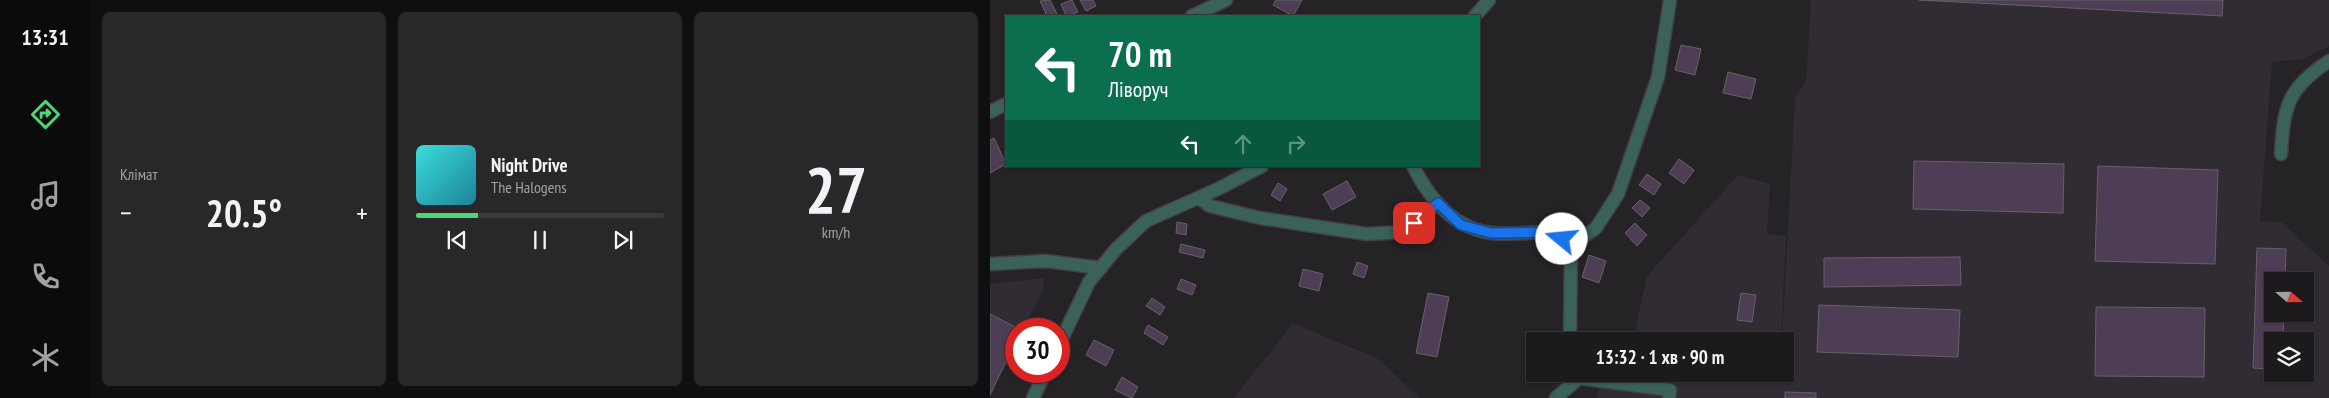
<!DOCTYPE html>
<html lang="uk">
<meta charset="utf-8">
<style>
body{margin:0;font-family:"PT Sans Narrow",sans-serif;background:#29272a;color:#f1f3f6;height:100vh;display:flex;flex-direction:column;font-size:19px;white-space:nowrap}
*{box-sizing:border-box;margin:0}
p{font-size:16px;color:#a0a1a4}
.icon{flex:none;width:28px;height:28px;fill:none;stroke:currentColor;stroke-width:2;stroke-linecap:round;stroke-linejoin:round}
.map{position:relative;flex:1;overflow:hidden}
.side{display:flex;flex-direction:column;gap:12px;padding:12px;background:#0f0e10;width:900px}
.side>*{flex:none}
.banner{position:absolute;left:15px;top:15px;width:475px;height:152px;border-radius:0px;box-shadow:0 1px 4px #0004,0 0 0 1px #3a383b;background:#0b6e4f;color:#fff;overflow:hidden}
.needle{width:32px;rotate:110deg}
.controls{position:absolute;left:1274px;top:272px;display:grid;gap:10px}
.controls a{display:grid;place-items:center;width:50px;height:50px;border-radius:0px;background:#1c1a1d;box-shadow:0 1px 4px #0004,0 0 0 1px #3a383b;font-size:25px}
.speed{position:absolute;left:15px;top:318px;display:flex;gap:10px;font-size:25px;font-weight:700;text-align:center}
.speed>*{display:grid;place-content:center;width:65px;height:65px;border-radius:50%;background:#1c1a1d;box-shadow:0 1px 4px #0004,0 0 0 1px #3a383b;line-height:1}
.speed .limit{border:8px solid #d22;background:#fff;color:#111}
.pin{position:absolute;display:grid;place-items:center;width:42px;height:42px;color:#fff;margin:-21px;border-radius:10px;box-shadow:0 2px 8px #0006}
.me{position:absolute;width:55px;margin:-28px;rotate:287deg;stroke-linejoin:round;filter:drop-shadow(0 0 4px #0008)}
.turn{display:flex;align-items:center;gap:18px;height:105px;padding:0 20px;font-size:22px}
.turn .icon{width:65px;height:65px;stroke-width:2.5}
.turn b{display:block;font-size:35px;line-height:42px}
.lanes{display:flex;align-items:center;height:48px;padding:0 20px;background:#0003;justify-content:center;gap:25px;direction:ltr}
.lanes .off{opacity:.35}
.big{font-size:38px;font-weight:700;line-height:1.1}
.side .tile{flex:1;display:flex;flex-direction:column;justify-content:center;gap:8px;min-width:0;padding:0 18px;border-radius:8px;background:#29272a}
.side .dial{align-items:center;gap:0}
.dial b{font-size:65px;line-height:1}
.song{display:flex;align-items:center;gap:15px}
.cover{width:60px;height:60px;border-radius:8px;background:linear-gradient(135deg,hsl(180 70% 55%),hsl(190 70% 35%))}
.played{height:5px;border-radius:2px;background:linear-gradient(90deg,#4dd676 25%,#3a383b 25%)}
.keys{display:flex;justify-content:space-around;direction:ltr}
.heat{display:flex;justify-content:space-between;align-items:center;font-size:28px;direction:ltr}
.side .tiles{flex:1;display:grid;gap:12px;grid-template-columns:repeat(3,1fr)}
.trip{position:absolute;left:536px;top:332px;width:268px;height:50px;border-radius:0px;background:#1c1a1d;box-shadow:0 1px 4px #0004,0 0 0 1px #3a383b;font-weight:700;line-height:50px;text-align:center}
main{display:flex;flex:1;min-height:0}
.tabs{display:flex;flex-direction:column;width:90px;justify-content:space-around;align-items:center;background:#0b0a0c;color:#a0a1a4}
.tabs .icon{width:35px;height:35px}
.tabs .current{color:#4dd676}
.tabs b{font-size:22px;color:#f1f3f6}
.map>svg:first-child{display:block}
.built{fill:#312b34;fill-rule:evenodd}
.building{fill:#4e3e55;stroke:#656266}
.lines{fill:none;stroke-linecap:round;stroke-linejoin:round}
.minor-casing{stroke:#423f43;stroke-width:15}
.minor{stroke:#3a625b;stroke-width:12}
.route-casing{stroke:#114b97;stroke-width:12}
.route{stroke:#1a73e8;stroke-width:9}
</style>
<main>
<nav class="tabs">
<b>13:31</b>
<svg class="icon current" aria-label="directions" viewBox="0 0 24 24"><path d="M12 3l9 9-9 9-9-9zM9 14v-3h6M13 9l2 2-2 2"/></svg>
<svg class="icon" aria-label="music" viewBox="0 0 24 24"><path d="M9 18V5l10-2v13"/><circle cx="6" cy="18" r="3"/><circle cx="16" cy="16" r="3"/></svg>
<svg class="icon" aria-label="phone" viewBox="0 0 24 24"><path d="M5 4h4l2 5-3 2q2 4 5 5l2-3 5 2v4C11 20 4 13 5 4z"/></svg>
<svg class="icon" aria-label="climate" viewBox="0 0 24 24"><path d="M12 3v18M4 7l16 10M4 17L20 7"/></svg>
</nav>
<section class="side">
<div class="tiles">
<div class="tile"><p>Клімат</p>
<div class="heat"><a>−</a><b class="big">20.5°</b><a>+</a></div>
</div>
<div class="tile">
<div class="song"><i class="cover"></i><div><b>Night Drive</b><p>The Halogens</p></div></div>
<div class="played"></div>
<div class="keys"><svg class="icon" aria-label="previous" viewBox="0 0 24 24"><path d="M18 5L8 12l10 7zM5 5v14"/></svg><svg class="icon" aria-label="pause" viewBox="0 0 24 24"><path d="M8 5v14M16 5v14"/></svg><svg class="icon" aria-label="next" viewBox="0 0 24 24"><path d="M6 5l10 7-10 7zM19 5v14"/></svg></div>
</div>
<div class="tile dial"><b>27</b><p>km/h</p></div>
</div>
</section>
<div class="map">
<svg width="1339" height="398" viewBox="0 0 1339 398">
<rect width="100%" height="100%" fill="#262327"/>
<g class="built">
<path d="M821,0h518v46l-25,13 -32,3 -12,159 21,1 48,44v132h-732l5,-24h178v12l1,-12h4v-33h-3l13,-244 11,-15zM1282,281h33v33h-33zM1282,341h33v33h-33z"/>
<polygon points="748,175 780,184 777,234 796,236 791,341 643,341 657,276"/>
<polygon points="53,278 54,287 33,329 26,329 26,343 0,395 0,284"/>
<polygon points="303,323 388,359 430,398 244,398"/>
</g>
<g class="building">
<polygon points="60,0 68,16 57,16 50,1"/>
<polygon points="82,0 88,12 76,16 71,4"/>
<polygon points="90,0 103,0 106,6 96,11"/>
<polygon points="286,0 312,0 303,16 283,5"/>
<polygon points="929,0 1233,0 1232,16"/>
<polygon points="691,45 711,49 705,75 685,70"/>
<polygon points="738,72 766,79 761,99 733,93"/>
<polygon points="4,138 16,164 0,173 0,140"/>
<polygon points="689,159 704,170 694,184 679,173"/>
<polygon points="924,161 1074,164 1073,213 923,209"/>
<polygon points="1108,166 1228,170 1225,264 1105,261"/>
<polygon points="657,174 671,184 664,195 649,185"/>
<polygon points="357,181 366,197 342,210 333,194"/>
<polygon points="288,183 297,189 290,201 281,195"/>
<polygon points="650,200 660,208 652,217 642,208"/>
<polygon points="187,222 197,224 196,235 186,233"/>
<polygon points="645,223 657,235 647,246 635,233"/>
<polygon points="191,244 215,250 213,258 189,252"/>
<polygon points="1267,248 1296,249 1295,281 1282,281 1282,314 1294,314 1293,341 1282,341 1282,369 1263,368"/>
<polygon points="599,255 616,261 609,283 592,277"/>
<polygon points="970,257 971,285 834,287 834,258"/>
<polygon points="367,262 378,266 374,278 363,274"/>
<polygon points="313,269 333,274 329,291 309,286"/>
<polygon points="191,279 206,285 202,295 187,289"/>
<polygon points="438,293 459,297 447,357 426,353"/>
<polygon points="751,293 766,295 762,322 747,320"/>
<polygon points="162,298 175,307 170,315 156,306"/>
<polygon points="829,305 970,310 968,357 827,352"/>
<polygon points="1106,307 1215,308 1214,377 1105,376"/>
<polygon points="0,314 29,329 26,329 26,341 0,395"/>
<polygon points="158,325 178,337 173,345 154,333"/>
<polygon points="104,340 124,350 116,366 96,355"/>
<polygon points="132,377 148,387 142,398 125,390"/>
<polygon points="795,392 826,393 826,398 795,398"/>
</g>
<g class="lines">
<g class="minor-casing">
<g id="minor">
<polyline points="202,16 236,0"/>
<polyline points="485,16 499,0"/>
<polyline points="0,112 16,104"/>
<path d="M1291,154c3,-48 6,-65 48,-93"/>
<path d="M423,166c16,32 41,63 79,67 19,2 41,-1 61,-1l18,14 25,-18 22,-34 40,-117 12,-77"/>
<polyline points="209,198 220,206 270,218 377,234 413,232 448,203"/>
<polyline points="0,264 56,261 111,268"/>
<polyline points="580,341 581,246"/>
<polyline points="69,345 99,282 126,249 156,221 230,188 272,166"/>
<polyline points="43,398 56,371"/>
<polyline points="566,398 589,378 680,390 679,398"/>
</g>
</g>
<use href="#minor" class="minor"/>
</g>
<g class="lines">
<g class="route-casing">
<polyline id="route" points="424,223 448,203 471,225 501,233 563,232 572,239"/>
</g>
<use href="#route" class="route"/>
</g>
</svg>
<div class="controls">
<a><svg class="needle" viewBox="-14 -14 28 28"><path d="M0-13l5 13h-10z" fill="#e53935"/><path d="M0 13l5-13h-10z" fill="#a0a1a4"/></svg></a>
<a><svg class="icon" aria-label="layers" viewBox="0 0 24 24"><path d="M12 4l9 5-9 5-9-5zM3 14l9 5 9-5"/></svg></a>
</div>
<div class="speed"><div class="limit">30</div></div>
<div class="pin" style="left:424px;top:223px;background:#d93025"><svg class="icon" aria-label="arrive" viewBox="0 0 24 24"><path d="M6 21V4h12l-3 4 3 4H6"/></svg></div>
<svg class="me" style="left:572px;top:239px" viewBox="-20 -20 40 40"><circle r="19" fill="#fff"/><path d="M0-13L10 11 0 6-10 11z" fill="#1a73e8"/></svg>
<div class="trip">13:32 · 1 хв · 90 m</div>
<div class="banner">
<div class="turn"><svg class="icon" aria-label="left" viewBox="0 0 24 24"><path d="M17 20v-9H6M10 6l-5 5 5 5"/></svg><div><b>70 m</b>Ліворуч</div></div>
<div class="lanes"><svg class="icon" aria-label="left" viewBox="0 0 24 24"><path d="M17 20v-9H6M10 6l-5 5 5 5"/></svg><svg class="icon off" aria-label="ahead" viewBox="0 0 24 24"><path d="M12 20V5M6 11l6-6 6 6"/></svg><svg class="icon off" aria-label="right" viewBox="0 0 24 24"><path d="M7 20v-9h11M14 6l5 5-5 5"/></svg></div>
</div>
</div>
</main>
